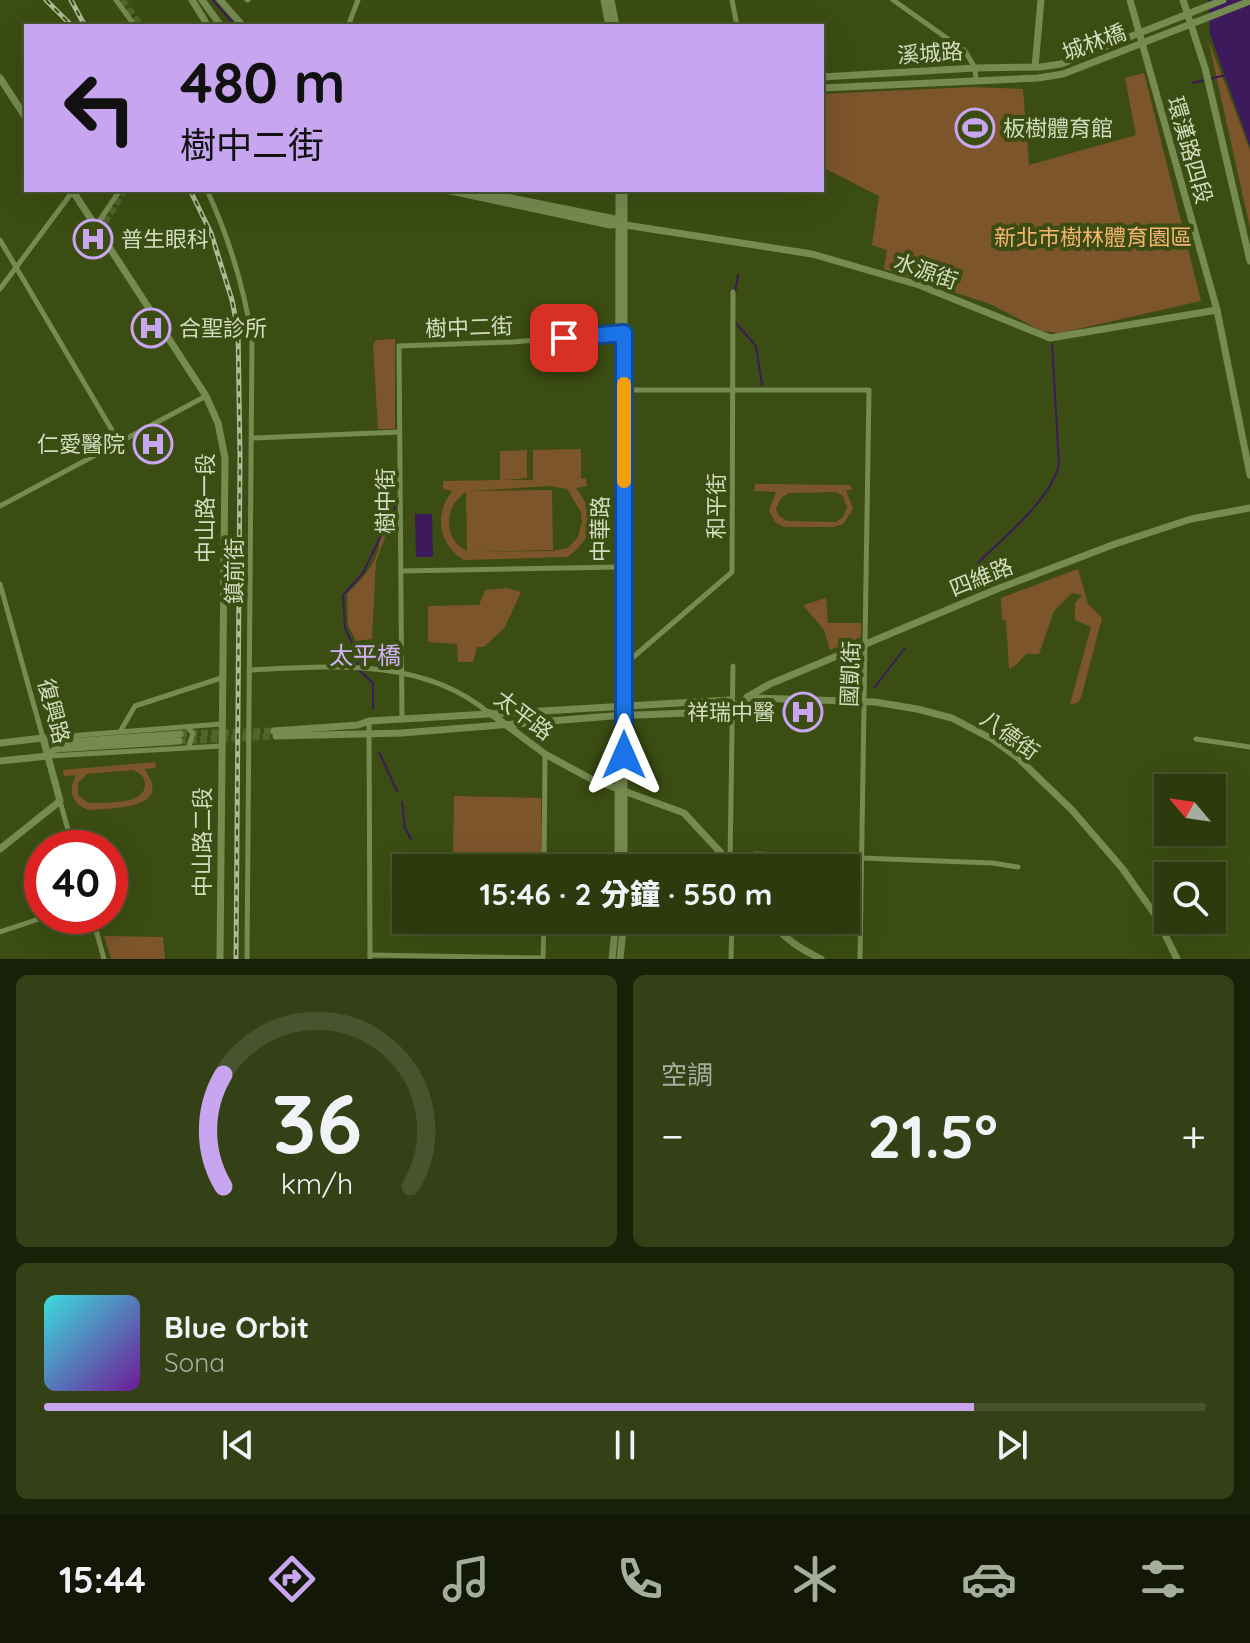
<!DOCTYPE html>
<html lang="zh-TW">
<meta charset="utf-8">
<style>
body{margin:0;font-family:Quicksand,"Noto Sans TC",sans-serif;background:#344117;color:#f1f3f6;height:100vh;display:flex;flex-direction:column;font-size:30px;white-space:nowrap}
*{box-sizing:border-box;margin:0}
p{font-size:26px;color:#a6ad9e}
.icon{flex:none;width:44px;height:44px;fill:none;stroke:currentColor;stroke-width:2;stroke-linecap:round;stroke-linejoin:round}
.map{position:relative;height:959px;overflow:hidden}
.details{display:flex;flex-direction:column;gap:16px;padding:16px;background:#182008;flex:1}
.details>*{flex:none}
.banner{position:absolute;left:24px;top:24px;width:800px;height:168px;border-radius:0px;box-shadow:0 8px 32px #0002,0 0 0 2px #48542e;background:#c7a6ef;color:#111;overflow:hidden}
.needle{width:52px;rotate:299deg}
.tools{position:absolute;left:1154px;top:774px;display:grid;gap:16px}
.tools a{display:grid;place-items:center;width:72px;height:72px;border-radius:0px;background:#2c3a0e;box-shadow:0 8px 32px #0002,0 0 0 2px #48542e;font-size:40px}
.speed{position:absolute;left:24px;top:830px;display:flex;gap:16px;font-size:40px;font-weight:700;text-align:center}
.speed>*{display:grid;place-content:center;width:104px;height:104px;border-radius:50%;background:#2c3a0e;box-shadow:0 8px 32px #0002,0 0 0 2px #48542e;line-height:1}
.speed .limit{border:12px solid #d22;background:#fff;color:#111}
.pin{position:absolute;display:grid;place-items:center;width:68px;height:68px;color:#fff;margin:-34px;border-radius:16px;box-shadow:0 4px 12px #0006}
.me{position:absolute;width:88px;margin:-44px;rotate:0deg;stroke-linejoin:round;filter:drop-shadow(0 0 6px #0008)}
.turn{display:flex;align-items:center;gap:28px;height:168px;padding:0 24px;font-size:36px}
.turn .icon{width:104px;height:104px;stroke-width:2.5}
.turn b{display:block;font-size:56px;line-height:68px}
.big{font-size:60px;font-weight:800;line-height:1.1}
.details .card{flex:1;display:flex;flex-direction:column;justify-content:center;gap:12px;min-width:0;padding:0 28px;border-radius:12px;background:#344117}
.details .dial{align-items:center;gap:0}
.dial svg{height:208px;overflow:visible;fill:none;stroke:#48542e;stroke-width:7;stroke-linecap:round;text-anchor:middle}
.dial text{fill:#f1f3f6;stroke:none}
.song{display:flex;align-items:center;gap:24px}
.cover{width:96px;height:96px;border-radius:12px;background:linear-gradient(135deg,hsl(180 70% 55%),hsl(280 70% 35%))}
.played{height:8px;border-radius:4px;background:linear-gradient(90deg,#c7a6ef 80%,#48542e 80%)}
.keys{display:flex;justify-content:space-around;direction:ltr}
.heat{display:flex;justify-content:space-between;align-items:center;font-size:44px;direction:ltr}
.details .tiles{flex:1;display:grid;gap:16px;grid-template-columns:1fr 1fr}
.card:last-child{grid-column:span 2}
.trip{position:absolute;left:392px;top:854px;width:468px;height:80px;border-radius:0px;background:#2c3a0e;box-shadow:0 8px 32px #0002,0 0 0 2px #48542e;font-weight:800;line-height:80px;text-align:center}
.menu{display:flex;height:128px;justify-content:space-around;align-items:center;background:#121706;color:#a6ad9e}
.menu .icon{width:56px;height:56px}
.menu .selected{color:#c7a6ef}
.menu b{font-size:36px;color:#f1f3f6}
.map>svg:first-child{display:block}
.green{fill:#7d552b;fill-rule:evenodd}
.water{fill:#3d1a5b}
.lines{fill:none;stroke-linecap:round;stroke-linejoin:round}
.stream{stroke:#3d1a5b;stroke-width:2}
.secondary-tunnel{stroke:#52632c;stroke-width:7;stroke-dasharray:7 3.5;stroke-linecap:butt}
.street{stroke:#768b50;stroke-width:5}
.secondary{stroke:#768b50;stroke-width:7}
.rail-casing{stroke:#acba95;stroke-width:5}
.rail{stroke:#3b4d12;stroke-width:2;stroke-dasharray:6;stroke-linecap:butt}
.route-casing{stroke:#114b97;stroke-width:20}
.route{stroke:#1a73e8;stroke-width:14}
.slow{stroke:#f59e0b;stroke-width:14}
.labels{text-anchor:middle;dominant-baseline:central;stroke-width:8;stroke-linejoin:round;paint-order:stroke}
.street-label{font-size:22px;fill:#d1ddbf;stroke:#3b4d12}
.poi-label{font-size:22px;fill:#d1ddbf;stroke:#3b4d12;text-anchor:start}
.park-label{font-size:22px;fill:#f7b471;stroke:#3b4d12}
.neighbourhood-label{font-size:24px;fill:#d2b3f7;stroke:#3b4d12}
</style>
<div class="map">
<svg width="1250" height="959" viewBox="0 0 1250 959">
<rect width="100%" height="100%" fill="#3b4d12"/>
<g class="green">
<polygon points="1208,39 1250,150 1250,228"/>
<polygon points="1144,73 1201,301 1060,333 1042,331 990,304 884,269 887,250 872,245 879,196 822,167 822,94 972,87 1023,89 1029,165 1136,135 1125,78"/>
<polygon points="395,339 395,429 378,429 373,345 376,340"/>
<path d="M581,449v29l5,1 1,7 -11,2c21,28 20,48 -9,69l-103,3c-26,-16 -30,-45 -12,-69l-9,-2v-8l57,-1v-29l27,-1v28l-22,2h28v-30zM549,486l18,3 14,23 1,10 -4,15 -10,11 -16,3 -81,1 82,-2 -1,-60 -84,1zM466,492l1,59c-25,-12 -23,-45 -1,-59z"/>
<path d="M755,484l96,1 1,5h-6l7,19 -10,15 -9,3h-50l-9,-5 -6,-12 7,-18 -22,-1zM837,492l6,4 4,11 -4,10 -7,5 -49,-1 -8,-5 -3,-7 5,-11 8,-5z"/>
<path d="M394,508l1,13 -8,10 -11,31 -4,77 -16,2 -8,-16 -1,-31c13,-13 29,-29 32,-48 2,-14 0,-24 7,-37z"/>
<polygon points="1078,569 1088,604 1102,618 1081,698 1077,703 1070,704 1091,627 1075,620 1075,603 1082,595 1072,593 1054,611 1039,654 1026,654 1016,665 1009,669 1006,621 1002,620 1001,598"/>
<polygon points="507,588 521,592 505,627 484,647 477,647 473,662 458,662 457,644 428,642 428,606 479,605 485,590"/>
<polygon points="826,598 828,623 861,623 861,637 830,650 824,630 803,605"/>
<path d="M155,762l1,6 -12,1c32,41 -34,39 -56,41 -17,-7 -20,-20 -12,-35l-12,1 -1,-6zM133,770c6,3 12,6 12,14 1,22 -42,18 -57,19l-10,-8v-12l9,-9z"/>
<polygon points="454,796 541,798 542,860 527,860 526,868 514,868 514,860 498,860 497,863 490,863 489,860 453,860"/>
<polygon points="104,936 163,937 165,959 111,959"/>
</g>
<g class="water">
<polygon points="1208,0 1250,0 1250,147 1210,34"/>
<polygon points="415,514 432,514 433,557 416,557"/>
</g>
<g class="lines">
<g class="stream">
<polyline points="213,0 236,26"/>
<polyline points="1192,83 1226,75"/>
<polyline points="735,293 738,275"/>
<polyline points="736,323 756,346 762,385"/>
<path d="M971,570c28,-30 79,-67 88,-106l-7,-120"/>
<polyline points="874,688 905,648"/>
<polyline points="373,709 373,683 359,670 355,649 345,628 343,595 363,573 399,499"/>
<polyline points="379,752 397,791"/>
<polyline points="402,802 405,828 411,839"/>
</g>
<g class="secondary-tunnel">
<polyline points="122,0 141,26"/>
<polyline points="99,231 125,190"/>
<polyline points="180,734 274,731"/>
<polyline points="179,741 276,736"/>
</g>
<g class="street">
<polyline points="116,0 135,26"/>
<polyline points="247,0 248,0"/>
<polyline points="732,0 737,26"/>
<polyline points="893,0 965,51 975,68 976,80"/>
<polyline points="348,26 358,0"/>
<path d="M207,190c22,48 37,97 45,149l-5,620"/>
<polyline points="96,226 120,190"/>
<polyline points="0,240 119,442"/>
<polyline points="0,289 73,191"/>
<polyline points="624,390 869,390 860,959"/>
<polyline points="251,438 400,432"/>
<polyline points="0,506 206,396"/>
<polyline points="401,571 620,567"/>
<polyline points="0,584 43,738 221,724"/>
<polyline points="624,665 732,572 733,292"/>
<path d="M249,670c82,-4 174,-13 240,43"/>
<polyline points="402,719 399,346 513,342 619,333"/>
<polyline points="369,722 370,959"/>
<polyline points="187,727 193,733 189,746"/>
<polyline points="121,730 135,706 221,678"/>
<polyline points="1196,739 1250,747"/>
<polyline points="49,756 221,746"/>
<polyline points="60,801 73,848"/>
<polyline points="755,854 992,863 1018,867"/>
<polyline points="730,863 733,666"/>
<polyline points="544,868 545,754"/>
<polyline points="846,909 861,909"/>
<polyline points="92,916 104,959"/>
<polyline points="0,932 48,916"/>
<polyline points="370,955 543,958 544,920"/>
<polyline points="731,959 732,920"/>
</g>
<g class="secondary">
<polyline points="192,0 208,26"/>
<polyline points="202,0 221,26"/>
<polyline points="220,0 243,26"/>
<polyline points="604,0 609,26"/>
<polyline points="611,0 616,26"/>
<polyline points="1130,0 1217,310 1250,475"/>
<polyline points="1183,0 1205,68 1250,261"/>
<polyline points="1035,67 1041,0"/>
<polyline points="822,77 975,68 1040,67 1061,64 1223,0"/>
<polyline points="0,78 26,118"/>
<polyline points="822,88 1038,78 1063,74 1250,1"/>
<polyline points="72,190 206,396 218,423 225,458 220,959"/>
<polyline points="446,190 610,225 619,224 812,254 919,285 1050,338 1217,310"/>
<polyline points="472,190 615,219 619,224"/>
<polyline points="747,697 770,684 997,589 1115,544 1191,519 1250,508"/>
<polyline points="490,713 545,754 591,779 684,813 735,868"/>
<polyline points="274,731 358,725 369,721 729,700 734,704"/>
<polyline points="276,736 402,733 612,716 713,712 756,698 875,702 917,709 952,718 992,739 1018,758 1072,810 1122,868 1156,916 1177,959"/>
<polyline points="0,743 43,738 54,743 180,734"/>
<polyline points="0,761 48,756 55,749 179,741"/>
<polyline points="0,849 60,801 43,738"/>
<polyline points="618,868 619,190"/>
<polyline points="624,868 624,190"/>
<path d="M770,920c14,19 31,29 51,39"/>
<polyline points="612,959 616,920"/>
<polyline points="620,959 624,920"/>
</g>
<g class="rail-casing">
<g id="rail">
<polyline points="46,0 71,25"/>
<polyline points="71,0 85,26"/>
<polyline points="190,190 211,233 232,300 238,331 240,457 236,959"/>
</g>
</g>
<use href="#rail" class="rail"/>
</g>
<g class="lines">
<g class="route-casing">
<polyline id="route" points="564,338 624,333 624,755"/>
</g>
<use href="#route" class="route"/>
<polyline class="slow" points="624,384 624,481"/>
</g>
<defs>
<g id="stadium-ring" transform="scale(2)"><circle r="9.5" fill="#3b4d12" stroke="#c7a6ef" stroke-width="1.5"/><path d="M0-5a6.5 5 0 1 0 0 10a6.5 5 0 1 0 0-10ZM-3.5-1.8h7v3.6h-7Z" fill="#c7a6ef"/></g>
<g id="hospital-ring" transform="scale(2)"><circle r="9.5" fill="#3b4d12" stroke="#c7a6ef" stroke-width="1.5"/><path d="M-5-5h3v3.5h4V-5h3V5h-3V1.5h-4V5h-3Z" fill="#c7a6ef"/></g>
</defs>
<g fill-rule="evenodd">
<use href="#stadium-ring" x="975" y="128"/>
<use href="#hospital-ring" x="93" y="239"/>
<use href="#hospital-ring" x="151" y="328"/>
<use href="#hospital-ring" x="153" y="444"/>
<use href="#hospital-ring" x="803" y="712"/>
</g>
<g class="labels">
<g class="street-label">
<text transform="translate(1094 42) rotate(-20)">城林橋</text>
<text transform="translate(930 53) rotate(-4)">溪城路</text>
<text transform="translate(1190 150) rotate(74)">環漢路四段</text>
<text transform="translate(926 271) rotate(19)">水源街</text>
<text transform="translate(469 327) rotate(-2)">樹中二街</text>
<text transform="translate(385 501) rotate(-90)">樹中街</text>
<text transform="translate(716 506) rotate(-90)">和平街</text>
<text transform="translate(205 508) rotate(-90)">中山路一段</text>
<text transform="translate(600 529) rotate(-90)">中華路</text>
<text transform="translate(234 571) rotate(-90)">鎮前街</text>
<text transform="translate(981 577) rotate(-22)">四維路</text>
<text transform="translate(850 674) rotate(-88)">國凱街</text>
<text transform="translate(54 711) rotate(75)">復興路</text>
<text transform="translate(524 715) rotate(37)">太平路</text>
<text transform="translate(1010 735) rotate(36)">八德街</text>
<text transform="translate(202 842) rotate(-90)">中山路二段</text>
</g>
<g class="poi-label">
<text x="1003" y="128">板樹體育館</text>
<text x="121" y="239">普生眼科</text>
<text x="179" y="328">合聖診所</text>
<text x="125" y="444" text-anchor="end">仁愛醫院</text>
<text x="775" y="712" text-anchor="end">祥瑞中醫</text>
</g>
<g class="park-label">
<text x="1093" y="237">新北市樹林體育園區</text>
</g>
<g class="neighbourhood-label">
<text x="365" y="655">太平橋</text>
</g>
</g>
</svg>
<div class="tools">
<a><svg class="needle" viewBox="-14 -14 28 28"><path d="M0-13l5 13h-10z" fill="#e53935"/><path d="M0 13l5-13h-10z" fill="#a6ad9e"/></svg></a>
<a><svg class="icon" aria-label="search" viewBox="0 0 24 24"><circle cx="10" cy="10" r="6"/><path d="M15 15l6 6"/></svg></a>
</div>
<div class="speed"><div class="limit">40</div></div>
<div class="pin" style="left:564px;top:338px;background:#d93025"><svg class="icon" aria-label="arrive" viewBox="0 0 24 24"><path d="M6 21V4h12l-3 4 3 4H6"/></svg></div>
<svg class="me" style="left:624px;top:755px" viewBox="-20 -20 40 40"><path d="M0-17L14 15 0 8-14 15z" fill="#1a73e8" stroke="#fff" stroke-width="4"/></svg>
<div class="trip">15:46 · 2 分鐘 · 550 m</div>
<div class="banner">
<div class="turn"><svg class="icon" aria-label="left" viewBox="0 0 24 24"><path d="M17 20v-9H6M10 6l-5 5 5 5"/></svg><div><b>480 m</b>樹中二街</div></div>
</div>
</div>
<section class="details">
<div class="tiles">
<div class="card dial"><svg viewBox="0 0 100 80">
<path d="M14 69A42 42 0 1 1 86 69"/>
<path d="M14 69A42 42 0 0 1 14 26" stroke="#c7a6ef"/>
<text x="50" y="56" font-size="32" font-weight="700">36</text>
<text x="50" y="72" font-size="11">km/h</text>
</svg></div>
<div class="card"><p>空調</p>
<div class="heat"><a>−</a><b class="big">21.5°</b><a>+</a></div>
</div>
<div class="card">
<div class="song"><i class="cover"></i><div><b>Blue Orbit</b><p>Sona</p></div></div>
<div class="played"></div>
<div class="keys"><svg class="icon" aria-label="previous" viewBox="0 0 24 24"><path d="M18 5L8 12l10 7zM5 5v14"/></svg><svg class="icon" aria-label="pause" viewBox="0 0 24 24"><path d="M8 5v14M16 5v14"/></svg><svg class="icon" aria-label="next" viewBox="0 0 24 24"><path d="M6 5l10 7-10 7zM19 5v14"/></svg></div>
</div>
</div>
</section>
<nav class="menu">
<b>15:44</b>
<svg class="icon selected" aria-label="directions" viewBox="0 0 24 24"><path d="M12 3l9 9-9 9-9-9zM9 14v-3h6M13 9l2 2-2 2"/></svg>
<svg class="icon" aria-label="music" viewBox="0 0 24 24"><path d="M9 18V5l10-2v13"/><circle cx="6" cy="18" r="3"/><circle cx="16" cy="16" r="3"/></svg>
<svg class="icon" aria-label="phone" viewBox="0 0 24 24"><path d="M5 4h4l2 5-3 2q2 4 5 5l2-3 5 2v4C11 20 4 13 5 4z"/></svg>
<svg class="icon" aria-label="climate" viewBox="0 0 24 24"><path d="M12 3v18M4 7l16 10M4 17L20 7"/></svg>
<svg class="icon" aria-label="car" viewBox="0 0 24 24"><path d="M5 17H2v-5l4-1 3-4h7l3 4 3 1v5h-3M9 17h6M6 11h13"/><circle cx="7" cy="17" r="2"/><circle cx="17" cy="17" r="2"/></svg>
<svg class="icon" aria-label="filters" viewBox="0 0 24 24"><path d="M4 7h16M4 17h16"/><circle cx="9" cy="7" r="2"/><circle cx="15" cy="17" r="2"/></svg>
</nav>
